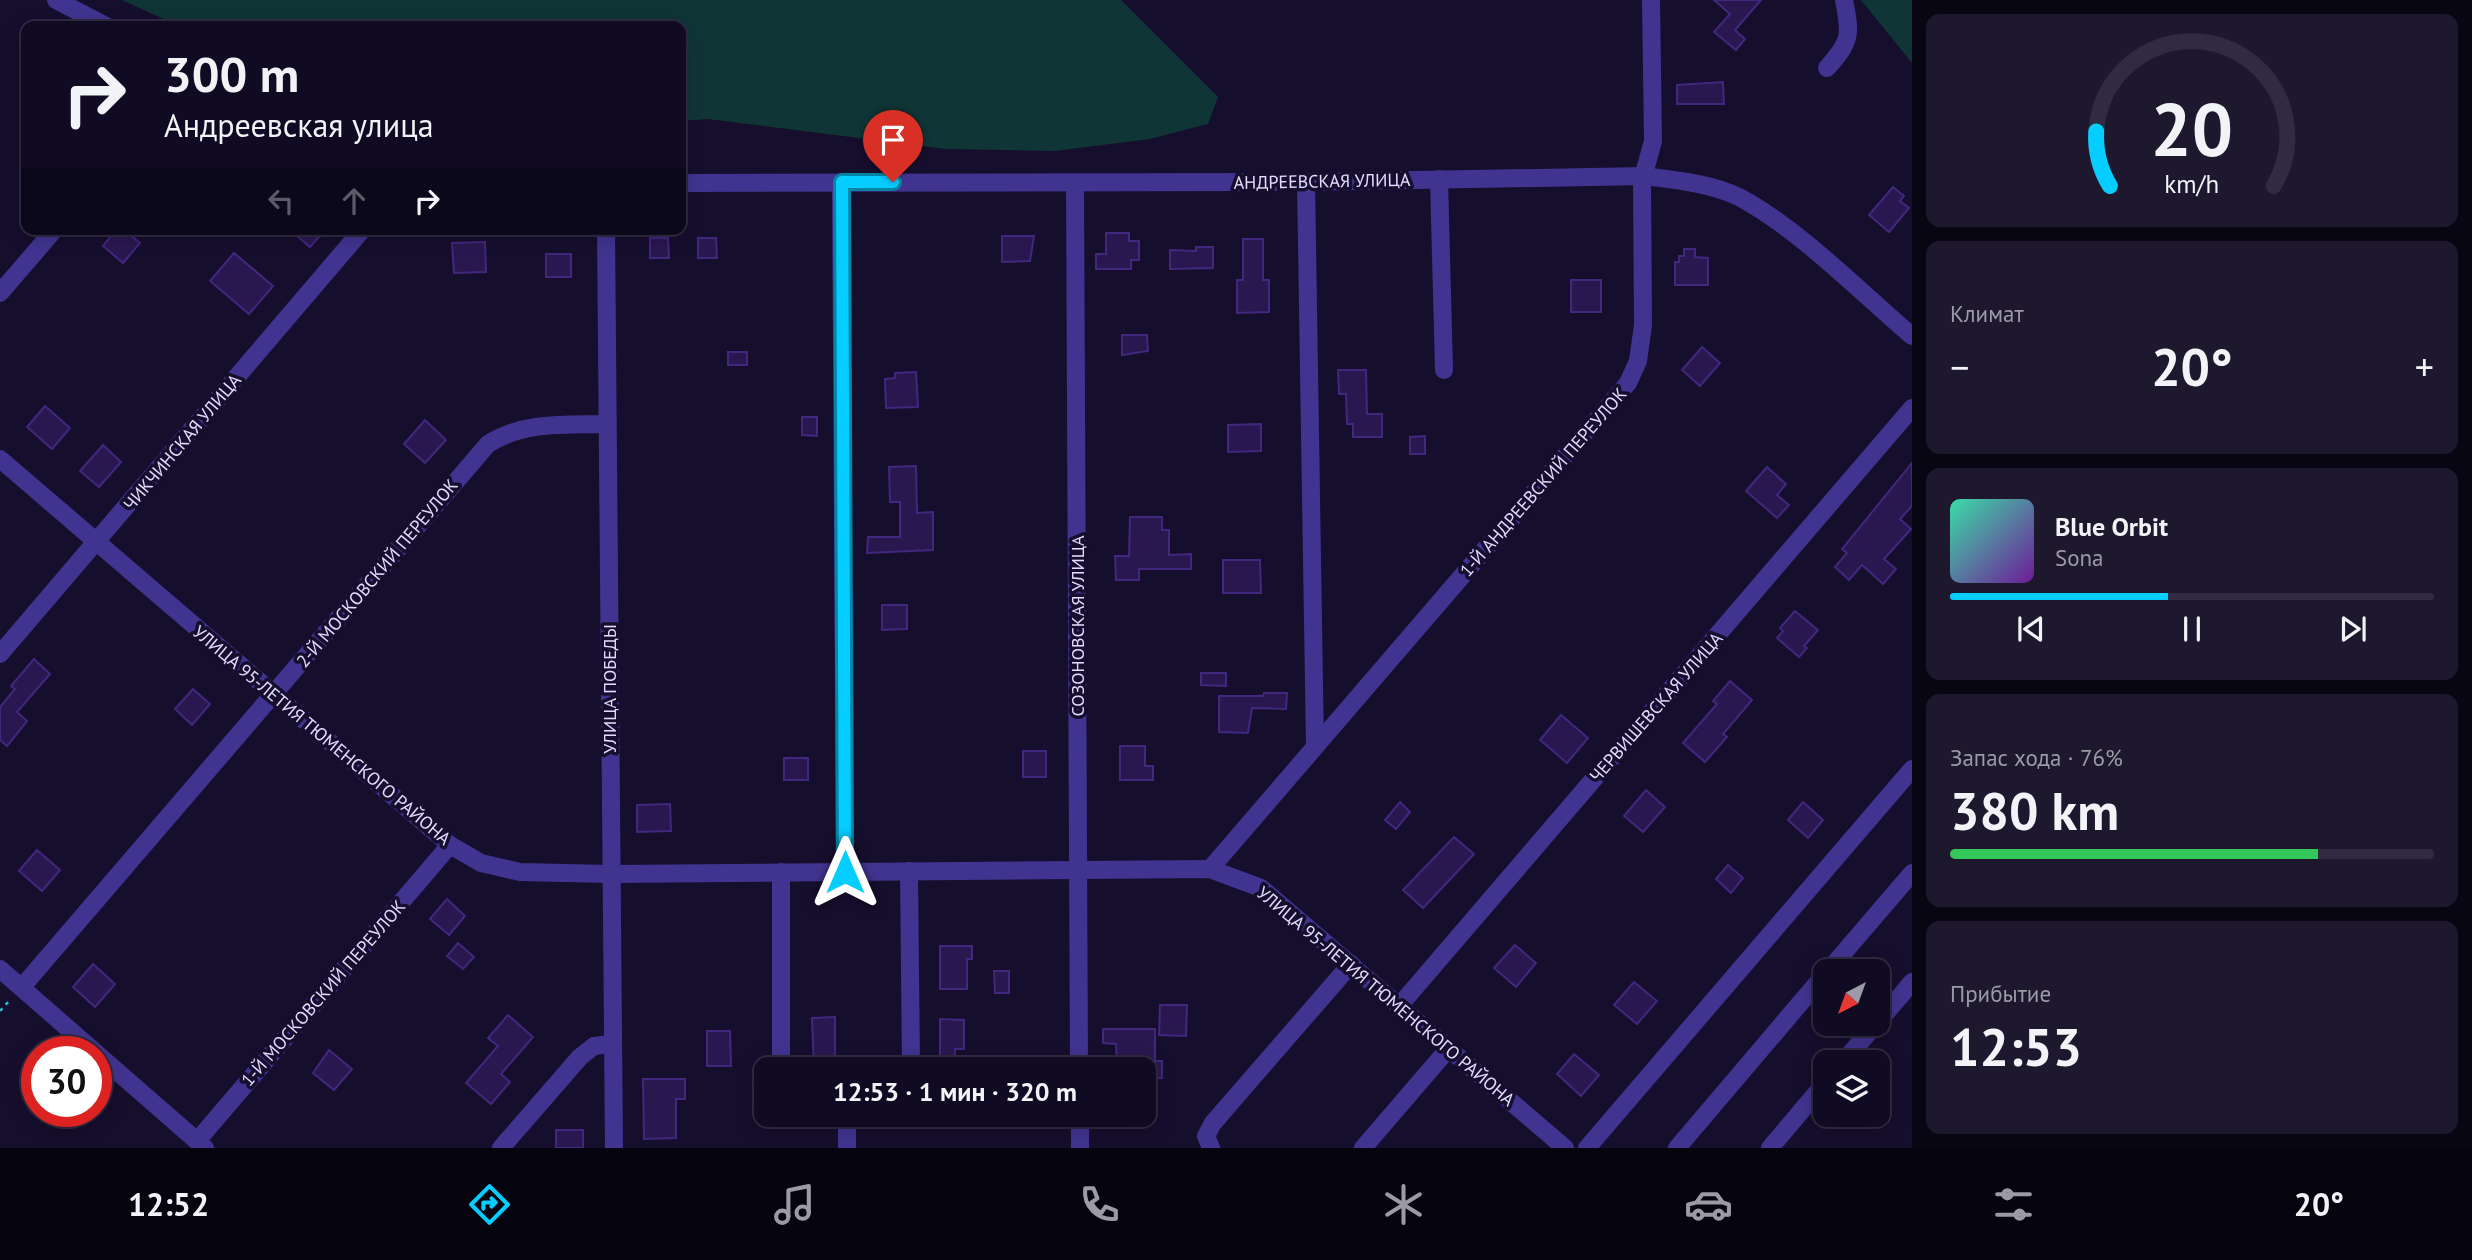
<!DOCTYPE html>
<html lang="ru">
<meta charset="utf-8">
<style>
body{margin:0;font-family:"PT Sans",sans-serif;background:#1e182f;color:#f1f3f6;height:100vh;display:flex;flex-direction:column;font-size:26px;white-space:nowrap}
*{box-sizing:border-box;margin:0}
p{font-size:23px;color:#9c9aa5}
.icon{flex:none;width:38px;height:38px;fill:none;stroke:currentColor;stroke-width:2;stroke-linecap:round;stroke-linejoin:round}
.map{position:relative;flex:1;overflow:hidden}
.drawer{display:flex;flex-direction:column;gap:14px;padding:14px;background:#090613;width:560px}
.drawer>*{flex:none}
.top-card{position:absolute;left:21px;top:21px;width:665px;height:214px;border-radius:14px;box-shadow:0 4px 18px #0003,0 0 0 2px #302b40;background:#100a22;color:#f1f3f6;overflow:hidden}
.needle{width:46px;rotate:221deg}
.fabs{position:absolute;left:1813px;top:959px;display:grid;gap:14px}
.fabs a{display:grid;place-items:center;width:77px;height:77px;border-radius:14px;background:#100a22;box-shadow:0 4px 18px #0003,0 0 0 2px #302b40;font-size:35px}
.speed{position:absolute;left:21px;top:1036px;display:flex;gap:14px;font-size:35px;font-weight:700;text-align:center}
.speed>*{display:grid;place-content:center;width:91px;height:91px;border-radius:50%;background:#100a22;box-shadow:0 4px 18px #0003,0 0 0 2px #302b40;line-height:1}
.speed .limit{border:10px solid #d22;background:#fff;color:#111}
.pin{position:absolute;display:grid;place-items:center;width:60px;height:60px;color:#fff;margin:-72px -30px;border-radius:50% 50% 50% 0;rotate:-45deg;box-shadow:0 0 7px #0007}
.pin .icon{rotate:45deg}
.me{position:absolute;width:77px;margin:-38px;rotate:0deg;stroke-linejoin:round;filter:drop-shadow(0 0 5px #0008)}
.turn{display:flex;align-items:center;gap:24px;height:147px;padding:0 28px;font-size:32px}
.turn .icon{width:91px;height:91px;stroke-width:2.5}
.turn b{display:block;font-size:49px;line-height:60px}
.lanes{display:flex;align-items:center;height:66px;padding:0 28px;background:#0003;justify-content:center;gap:35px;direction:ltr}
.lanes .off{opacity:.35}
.big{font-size:52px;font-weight:600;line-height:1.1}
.drawer .tile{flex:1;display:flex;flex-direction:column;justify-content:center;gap:10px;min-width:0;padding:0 24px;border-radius:14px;background:#1e182f}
.drawer .dial{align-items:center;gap:0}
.dial svg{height:182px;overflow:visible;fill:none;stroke:#302b40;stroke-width:7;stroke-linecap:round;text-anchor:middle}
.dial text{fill:#f1f3f6;stroke:none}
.song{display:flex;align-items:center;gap:21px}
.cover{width:84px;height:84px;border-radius:10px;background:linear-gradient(135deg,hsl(160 70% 55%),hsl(280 70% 35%))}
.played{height:7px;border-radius:4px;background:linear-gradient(90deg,#06cdff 45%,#302b40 45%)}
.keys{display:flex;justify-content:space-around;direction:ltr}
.heat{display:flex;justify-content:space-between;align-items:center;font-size:38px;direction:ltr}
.charge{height:10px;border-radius:5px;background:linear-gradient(90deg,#34c759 76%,#302b40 0)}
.trip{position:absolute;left:754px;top:1057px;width:402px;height:70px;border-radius:14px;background:#100a22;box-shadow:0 4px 18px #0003,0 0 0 2px #302b40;font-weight:600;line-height:70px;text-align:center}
.tab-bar{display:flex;height:112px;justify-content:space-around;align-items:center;background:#06040e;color:#9c9aa5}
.tab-bar .icon{width:49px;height:49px}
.tab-bar .on{color:#06cdff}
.tab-bar b{font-size:32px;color:#f1f3f6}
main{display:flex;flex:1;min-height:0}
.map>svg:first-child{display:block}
.green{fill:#103537}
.building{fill:#291850;stroke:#41277e;stroke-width:2}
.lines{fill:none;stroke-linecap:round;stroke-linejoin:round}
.path{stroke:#22c3ca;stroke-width:2.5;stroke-dasharray:3.5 5;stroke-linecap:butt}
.minor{stroke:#413490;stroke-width:18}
.route-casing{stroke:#0485a6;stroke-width:18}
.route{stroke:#06cdff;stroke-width:12}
.labels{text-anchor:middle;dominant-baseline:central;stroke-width:7;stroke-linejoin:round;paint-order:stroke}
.street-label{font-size:18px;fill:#e2daff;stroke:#160e2d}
</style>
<main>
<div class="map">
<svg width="1912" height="1148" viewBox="0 0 1912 1148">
<rect width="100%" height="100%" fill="#160e2d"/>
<g class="green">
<polygon points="122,0 1121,0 1218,97 1208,124 1150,139 1055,151 946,149 708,119 681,121 681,26 179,26"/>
<polygon points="1861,0 1912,0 1912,63"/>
</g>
<g class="building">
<polygon points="1714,0 1761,0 1735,30 1745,39 1736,50 1714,32 1730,14"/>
<polygon points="1723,82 1724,104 1677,104 1677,85"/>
<polygon points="1893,187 1904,196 1900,201 1909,208 1889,232 1869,215"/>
<polygon points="117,229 123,229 140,243 123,263 103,246"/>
<polygon points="289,229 326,229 310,247"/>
<polygon points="1106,233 1129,233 1129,241 1139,241 1139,260 1131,260 1131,269 1096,269 1096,254 1106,254"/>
<polygon points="1002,236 1034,236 1030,261 1002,262"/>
<polygon points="650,238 668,238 669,258 650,258"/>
<polygon points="698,238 716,238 717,258 698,258"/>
<polygon points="1243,239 1263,239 1263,280 1269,280 1269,312 1237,313 1237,280 1243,280"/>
<polygon points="485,242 486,272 454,273 452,243"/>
<polygon points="1196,247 1213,247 1213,268 1170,269 1170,250 1196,251"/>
<polygon points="1684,249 1695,249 1695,257 1708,258 1708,285 1675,285 1675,262 1679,262 1679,256 1684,256"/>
<polygon points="234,253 273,286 249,314 210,281"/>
<rect x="546" y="254" width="25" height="23"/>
<rect x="1571" y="280" width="30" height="32"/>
<polygon points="1122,335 1147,335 1148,351 1122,355"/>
<polygon points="1702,347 1720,363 1700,386 1682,370"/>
<rect x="728" y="352" width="19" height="13"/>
<polygon points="1338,370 1366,370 1367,414 1382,414 1382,437 1353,437 1353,424 1347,424 1346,394 1339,394"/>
<polygon points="916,372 918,407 886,408 885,379 895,378 895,373"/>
<polygon points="45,406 70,428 52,449 27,427"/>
<polygon points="802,417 817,417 817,436 802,435"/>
<polygon points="425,420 446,440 425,463 404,444"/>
<polygon points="1261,424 1261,451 1228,452 1228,425"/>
<polygon points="1425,436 1425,454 1410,454 1410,437"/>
<polygon points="103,445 121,462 99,487 80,471"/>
<polygon points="1912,463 1912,506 1900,519 1911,529 1884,559 1896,569 1883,584 1862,565 1849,580 1835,567 1847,553 1842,549"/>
<polygon points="916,466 917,513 933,512 933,550 867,553 868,537 900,537 900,502 890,502 889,467"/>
<polygon points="1767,467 1786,484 1777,495 1789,505 1777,518 1746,491"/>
<polygon points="1130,517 1162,517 1162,530 1169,530 1169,555 1191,554 1191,569 1139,569 1139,580 1116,580 1115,556 1129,556"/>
<polygon points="1223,560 1260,560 1261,593 1223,593"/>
<polygon points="882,605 907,605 907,629 882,630"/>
<polygon points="1795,611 1818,630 1804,646 1807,648 1799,657 1777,638 1783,631 1780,628"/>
<polygon points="34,659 50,674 17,712 27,721 7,746 0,740 0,707 15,689 11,686"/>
<polygon points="1201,673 1226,673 1226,686 1201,685"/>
<polygon points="1730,681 1752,700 1723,734 1727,737 1705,762 1683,743 1717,704 1713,701"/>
<polygon points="193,689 210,704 192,725 175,709"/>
<polygon points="1264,693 1287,693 1286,709 1252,708 1248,733 1219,732 1219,696 1263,696"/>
<polygon points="1561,715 1588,738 1567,763 1540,740"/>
<polygon points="1120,746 1145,746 1145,766 1153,766 1153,780 1120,780"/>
<rect x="1023" y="751" width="23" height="26"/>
<rect x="784" y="758" width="24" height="22"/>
<polygon points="1646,790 1665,807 1643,832 1624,816"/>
<polygon points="1400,802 1410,812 1396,829 1385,820"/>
<polygon points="1803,802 1823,820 1808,838 1788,820"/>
<polygon points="670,804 671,831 637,832 637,805"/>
<polygon points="1454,837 1474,854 1423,908 1403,890"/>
<polygon points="37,850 60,870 42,891 19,871"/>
<polygon points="1728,865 1743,878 1731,893 1716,879"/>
<polygon points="447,899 465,916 449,935 430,919"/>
<polygon points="458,943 474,957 463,969 447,956"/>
<polygon points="1515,945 1536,963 1516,987 1494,968"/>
<polygon points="940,946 972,946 972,959 967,959 967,989 940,989"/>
<polygon points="93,964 115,984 95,1007 73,987"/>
<polygon points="994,971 1009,971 1009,993 995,993"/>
<polygon points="1634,982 1657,1001 1637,1024 1614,1005"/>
<polygon points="1160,1005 1187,1005 1186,1036 1159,1035"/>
<polygon points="508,1015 533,1037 501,1074 510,1082 491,1104 466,1083 498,1046 488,1038"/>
<polygon points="835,1017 835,1069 814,1069 812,1018"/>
<polygon points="940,1019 964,1020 964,1049 955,1049 955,1060 940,1060"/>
<polygon points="1103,1029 1155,1029 1155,1061 1162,1061 1162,1078 1144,1078 1144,1069 1117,1069 1116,1044 1103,1043"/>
<polygon points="707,1031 730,1031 731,1066 707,1066"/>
<polygon points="329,1050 352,1069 334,1090 313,1073"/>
<polygon points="1574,1054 1599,1075 1581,1096 1557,1074"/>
<polygon points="643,1079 685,1079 685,1099 676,1099 676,1138 644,1139"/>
<rect x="556" y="1130" width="27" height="18"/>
</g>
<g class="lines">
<polyline class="path" points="0,1011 9,1001"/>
<g class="minor">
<polyline points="56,0 106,26"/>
<path d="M1827,68c24,-27 24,-33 17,-68"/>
<polyline points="1439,179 1444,370"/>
<polyline points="841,182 845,872"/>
<path d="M681,183l625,-1 338,-6c31,4 66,7 95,21 60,32 120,94 173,139"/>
<polyline points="1075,183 1079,1069"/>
<polyline points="606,229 614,1148"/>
<polyline points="0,293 55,229"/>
<polyline points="0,459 450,845 481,863 520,872 610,874 1210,869 1261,888 1565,1148"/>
<polyline points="0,654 363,229"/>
<polyline points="1315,747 1628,383 1638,361 1643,325 1642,181 1653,141 1651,0"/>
<polyline points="1210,869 1315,747 1306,182"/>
<polyline points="909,871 911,1069"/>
<polyline points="781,872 781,1069"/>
<polyline points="0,969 95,1052"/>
<polyline points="1828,971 1912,873"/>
<path d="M22,987l466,-543c36,-23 77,-19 119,-20"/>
<polyline points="1400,1005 1912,408"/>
<polyline points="1878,1022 1912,982"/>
<polyline points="96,1053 205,1148"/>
<polyline points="1843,1062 1876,1024"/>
<polyline points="806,1115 847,1115 847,1148"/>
<polyline points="847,1115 867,1115"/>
<polyline points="1080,1115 1080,1148"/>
<polyline points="197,1141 450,845"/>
<polyline points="501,1148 580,1057 594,1046 611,1044"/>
<polyline points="1211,1148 1206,1136 1213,1123 1351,964"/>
<polyline points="1363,1148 1449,1048"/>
<polyline points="1587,1148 1912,769"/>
<polyline points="1677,1148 1825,974"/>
<polyline points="1770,1148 1825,1083"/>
</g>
</g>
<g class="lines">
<g class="route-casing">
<polyline id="route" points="845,872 842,182 893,182"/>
</g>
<use href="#route" class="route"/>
</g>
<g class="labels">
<g class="street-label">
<text transform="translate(1322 181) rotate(-1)">АНДРЕЕВСКАЯ УЛИЦА</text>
<text transform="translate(182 442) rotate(-50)">ЧИКЧИНСКАЯ УЛИЦА</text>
<text transform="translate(1543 482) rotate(-49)">1-Й АНДРЕЕВСКИЙ ПЕРЕУЛОК</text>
<text transform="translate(377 573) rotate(-50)">2-Й МОСКОВСКИЙ ПЕРЕУЛОК</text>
<text transform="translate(1077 626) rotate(-90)">СОЗОНОВСКАЯ УЛИЦА</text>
<text transform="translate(609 689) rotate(-90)">УЛИЦА ПОБЕДЫ</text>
<text transform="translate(1656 707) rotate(-49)">ЧЕРВИШЕВСКАЯ УЛИЦА</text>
<text transform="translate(322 735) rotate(40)">УЛИЦА 95-ЛЕТИЯ ТЮМЕНСКОГО РАЙОНА</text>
<text transform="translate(323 993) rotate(-49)">1-Й МОСКОВСКИЙ ПЕРЕУЛОК</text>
<text transform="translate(1386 996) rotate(40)">УЛИЦА 95-ЛЕТИЯ ТЮМЕНСКОГО РАЙОНА</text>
</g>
</g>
</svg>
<div class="fabs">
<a><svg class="needle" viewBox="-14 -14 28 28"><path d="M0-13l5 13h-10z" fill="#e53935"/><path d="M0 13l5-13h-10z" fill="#9c9aa5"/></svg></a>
<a><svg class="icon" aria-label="layers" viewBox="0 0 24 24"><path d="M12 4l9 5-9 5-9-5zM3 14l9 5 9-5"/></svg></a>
</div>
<div class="speed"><div class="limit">30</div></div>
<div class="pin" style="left:893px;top:182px;background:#d93025"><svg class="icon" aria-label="arrive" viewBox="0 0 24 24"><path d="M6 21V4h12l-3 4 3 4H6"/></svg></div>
<svg class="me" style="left:845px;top:872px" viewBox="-20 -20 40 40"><path d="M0-17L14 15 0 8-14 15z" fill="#06cdff" stroke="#fff" stroke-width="4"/></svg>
<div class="trip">12:53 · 1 мин · 320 m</div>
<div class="top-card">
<div class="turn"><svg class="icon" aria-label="right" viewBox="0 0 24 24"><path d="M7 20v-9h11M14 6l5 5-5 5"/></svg><div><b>300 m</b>Андреевская улица</div></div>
<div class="lanes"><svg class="icon off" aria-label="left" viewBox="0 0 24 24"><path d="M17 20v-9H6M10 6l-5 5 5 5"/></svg><svg class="icon off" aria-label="ahead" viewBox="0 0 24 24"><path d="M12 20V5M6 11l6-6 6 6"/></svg><svg class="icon" aria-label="right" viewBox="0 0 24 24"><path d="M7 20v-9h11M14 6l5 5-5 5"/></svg></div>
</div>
</div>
<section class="drawer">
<div class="tile dial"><svg viewBox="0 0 100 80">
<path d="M14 69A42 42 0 1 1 86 69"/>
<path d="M14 69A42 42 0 0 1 8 45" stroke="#06cdff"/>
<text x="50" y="56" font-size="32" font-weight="700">20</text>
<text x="50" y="72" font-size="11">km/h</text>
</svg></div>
<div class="tile"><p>Климат</p>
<div class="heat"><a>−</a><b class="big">20°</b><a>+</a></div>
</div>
<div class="tile">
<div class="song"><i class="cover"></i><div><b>Blue Orbit</b><p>Sona</p></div></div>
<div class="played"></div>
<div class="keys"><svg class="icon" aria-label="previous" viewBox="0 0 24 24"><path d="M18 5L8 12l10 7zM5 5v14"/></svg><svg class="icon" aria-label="pause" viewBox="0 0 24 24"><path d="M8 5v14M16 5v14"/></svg><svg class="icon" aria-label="next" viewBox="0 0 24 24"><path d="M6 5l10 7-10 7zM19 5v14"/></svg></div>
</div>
<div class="tile"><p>Запас хода · 76%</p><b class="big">380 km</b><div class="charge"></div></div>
<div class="tile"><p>Прибытие</p><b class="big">12:53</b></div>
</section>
</main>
<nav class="tab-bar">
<b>12:52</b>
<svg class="icon on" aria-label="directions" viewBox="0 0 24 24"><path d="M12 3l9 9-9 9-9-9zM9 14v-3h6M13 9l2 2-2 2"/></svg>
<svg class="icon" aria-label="music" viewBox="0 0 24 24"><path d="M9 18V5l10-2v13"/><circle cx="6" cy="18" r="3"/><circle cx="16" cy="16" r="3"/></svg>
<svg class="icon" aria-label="phone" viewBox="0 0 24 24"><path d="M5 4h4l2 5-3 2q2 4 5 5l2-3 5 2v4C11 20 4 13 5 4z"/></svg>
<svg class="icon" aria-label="climate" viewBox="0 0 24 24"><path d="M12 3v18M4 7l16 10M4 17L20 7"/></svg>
<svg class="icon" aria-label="car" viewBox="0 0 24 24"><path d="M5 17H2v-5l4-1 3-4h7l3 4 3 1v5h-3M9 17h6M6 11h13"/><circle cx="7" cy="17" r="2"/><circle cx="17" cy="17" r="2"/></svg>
<svg class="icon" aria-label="filters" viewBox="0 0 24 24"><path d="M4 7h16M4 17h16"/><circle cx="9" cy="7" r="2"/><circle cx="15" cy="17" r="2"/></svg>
<b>20°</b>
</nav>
